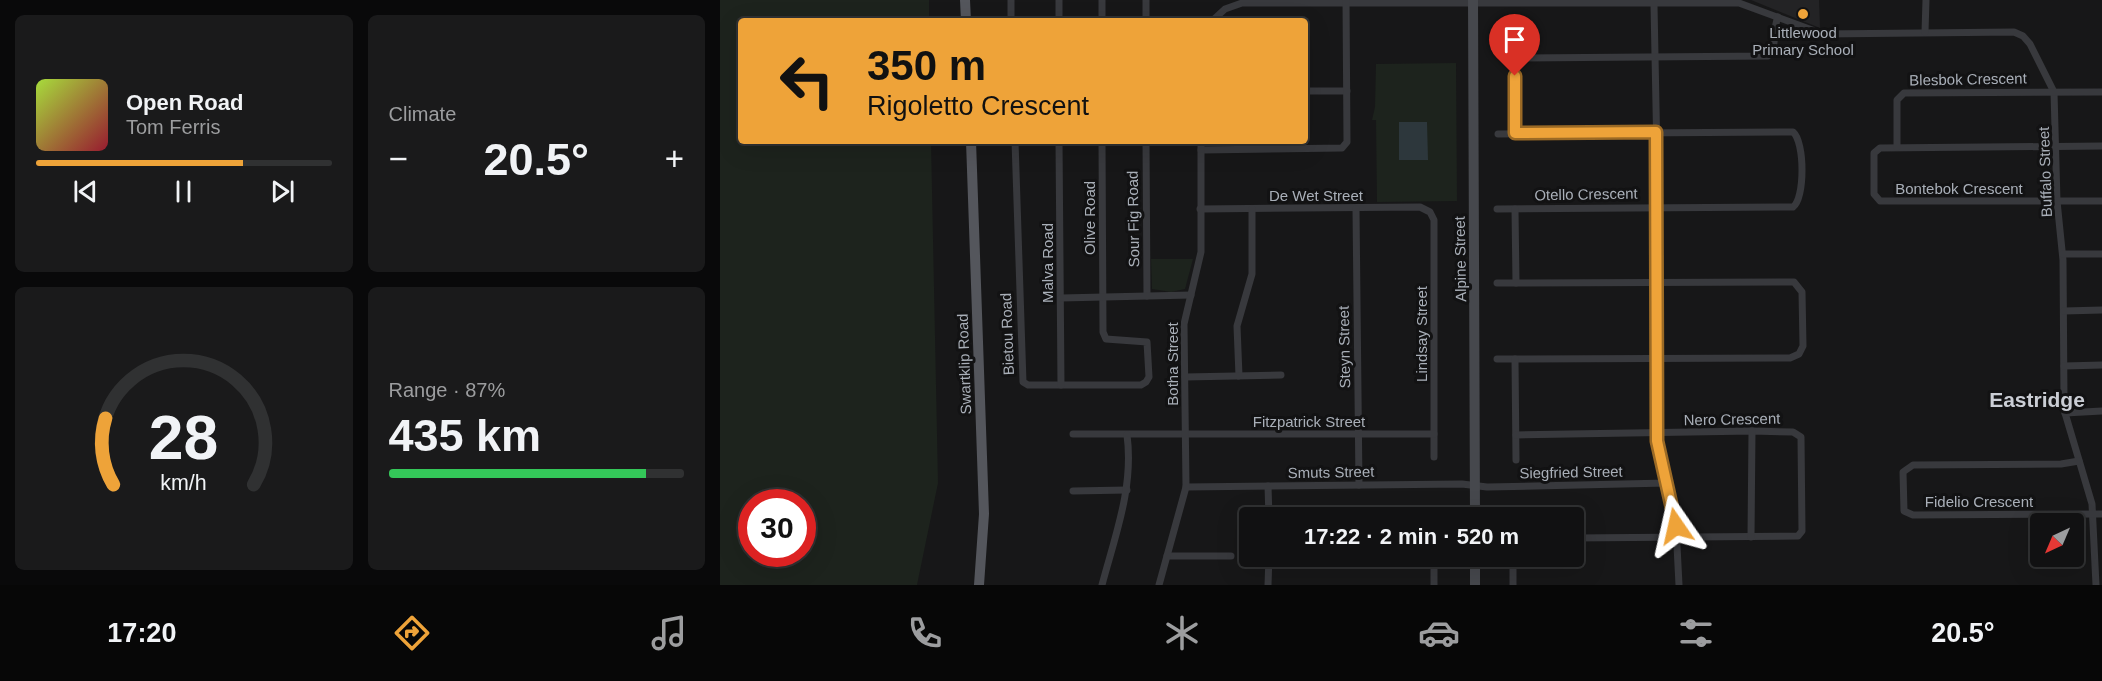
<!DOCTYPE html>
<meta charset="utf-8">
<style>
body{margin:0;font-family:Helvetica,sans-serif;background:#1a1a1b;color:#f1f3f6;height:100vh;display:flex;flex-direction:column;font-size:22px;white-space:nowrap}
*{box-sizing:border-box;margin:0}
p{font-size:20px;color:#9c9d9f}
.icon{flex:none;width:33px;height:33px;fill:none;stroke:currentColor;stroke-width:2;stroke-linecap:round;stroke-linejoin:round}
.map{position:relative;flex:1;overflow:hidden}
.drawer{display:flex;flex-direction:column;gap:15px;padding:15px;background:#09090a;width:720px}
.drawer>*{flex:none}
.banner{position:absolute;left:18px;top:18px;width:570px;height:126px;border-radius:6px;box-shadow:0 6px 24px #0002,0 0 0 2px #303132;background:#eea339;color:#111;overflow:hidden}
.needle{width:39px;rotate:224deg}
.tools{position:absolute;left:1310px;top:513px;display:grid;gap:12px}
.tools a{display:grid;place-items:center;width:54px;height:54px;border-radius:6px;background:#111112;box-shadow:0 6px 24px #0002,0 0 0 2px #303132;font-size:30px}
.speed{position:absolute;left:18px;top:489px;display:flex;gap:12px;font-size:30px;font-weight:700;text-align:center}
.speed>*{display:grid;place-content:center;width:78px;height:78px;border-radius:50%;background:#111112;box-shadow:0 6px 24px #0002,0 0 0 2px #303132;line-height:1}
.speed .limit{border:9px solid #d22;background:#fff;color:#111}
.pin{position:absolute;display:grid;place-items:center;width:51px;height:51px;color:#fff;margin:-62px -26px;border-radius:50% 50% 50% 0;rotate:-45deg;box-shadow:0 0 6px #0007}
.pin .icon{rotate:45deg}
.me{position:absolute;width:66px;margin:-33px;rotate:349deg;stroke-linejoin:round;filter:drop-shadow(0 0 4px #0008)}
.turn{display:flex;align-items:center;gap:21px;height:126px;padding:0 30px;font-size:27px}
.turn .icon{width:78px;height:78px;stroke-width:2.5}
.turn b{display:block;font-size:42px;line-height:51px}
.big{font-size:45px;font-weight:700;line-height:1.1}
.drawer .tile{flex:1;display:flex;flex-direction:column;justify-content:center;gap:9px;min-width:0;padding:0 21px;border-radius:9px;background:#1a1a1b}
.drawer .dial{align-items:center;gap:0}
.dial svg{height:156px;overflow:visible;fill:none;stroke:#303132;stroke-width:7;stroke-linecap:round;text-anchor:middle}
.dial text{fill:#f1f3f6;stroke:none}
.song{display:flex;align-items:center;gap:18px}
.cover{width:72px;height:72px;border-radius:9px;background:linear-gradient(135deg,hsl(80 70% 55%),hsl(350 70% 35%))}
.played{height:6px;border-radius:3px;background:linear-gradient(90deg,#eea339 70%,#303132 70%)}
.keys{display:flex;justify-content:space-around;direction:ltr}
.heat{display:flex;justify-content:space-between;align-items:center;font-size:33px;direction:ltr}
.charge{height:9px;border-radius:4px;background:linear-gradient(90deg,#34c759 87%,#303132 0)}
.drawer .tiles{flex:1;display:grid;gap:15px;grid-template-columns:repeat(2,1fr)}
.trip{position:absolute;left:519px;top:507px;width:345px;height:60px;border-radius:6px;background:#111112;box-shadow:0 6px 24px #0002,0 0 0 2px #303132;font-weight:700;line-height:60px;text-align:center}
.tab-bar{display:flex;height:96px;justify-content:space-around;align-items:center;background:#070707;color:#9c9d9f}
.tab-bar .icon{width:42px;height:42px}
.tab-bar .selected{color:#eea339}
.tab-bar b{font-size:27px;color:#f1f3f6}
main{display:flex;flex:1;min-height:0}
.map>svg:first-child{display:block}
.built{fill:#232325}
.green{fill:#1d231d;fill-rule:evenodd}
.water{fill:#2d373c}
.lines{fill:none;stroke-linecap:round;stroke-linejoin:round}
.street{stroke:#38393d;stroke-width:7}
.secondary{stroke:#46484d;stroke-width:10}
.primary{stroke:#54565c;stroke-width:10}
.route-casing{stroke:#9b6a25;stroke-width:15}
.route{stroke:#eea339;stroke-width:10}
.poi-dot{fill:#eea339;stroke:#121213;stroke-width:2}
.labels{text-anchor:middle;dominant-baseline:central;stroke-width:6;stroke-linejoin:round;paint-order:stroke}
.poi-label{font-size:15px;fill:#a9afb8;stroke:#121213}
.street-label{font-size:15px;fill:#a9afb8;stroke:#121213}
.district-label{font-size:21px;font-weight:bold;fill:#cacdd4;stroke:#121213}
</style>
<main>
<section class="drawer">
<div class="tiles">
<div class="tile">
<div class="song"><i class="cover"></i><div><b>Open Road</b><p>Tom Ferris</p></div></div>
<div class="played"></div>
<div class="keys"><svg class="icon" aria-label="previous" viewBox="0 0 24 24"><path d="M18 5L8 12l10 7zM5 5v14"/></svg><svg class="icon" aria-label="pause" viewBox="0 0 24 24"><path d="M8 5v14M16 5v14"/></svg><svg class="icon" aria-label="next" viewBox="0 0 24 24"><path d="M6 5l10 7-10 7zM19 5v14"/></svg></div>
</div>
<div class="tile"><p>Climate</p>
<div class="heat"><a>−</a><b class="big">20.5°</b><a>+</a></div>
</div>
<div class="tile dial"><svg viewBox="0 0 100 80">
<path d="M14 69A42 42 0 1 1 86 69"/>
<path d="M14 69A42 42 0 0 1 10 35" stroke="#eea339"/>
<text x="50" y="56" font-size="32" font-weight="700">28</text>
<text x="50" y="72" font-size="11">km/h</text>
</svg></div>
<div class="tile"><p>Range · 87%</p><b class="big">435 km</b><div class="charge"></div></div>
</div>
</section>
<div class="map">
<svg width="1382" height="585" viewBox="0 0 1382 585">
<rect width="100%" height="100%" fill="#171718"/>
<polygon class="built" points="1031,0 1099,0 1100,28"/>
<g class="green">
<path d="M0,0h209v21h-188v120h190l7,342 -21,102h-197zM82,502v52h-50v-52z"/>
<polygon points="736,63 737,201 657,202 656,120 652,120 655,107 656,64"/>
<polygon points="431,259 473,259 465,289 451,292 432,289"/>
</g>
<polygon class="water" points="679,122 707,122 708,160 679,160"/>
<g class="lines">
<g class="street">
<polyline points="291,0 291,21"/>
<polyline points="339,0 339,21"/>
<polyline points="382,0 382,21"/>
<polyline points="934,5 938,207 937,441 956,526 959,585"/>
<polyline points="426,21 426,0"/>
<polyline points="492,21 505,9 522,3 1019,3 1103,34 1294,32 1303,36 1310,44 1334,92 1337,201 1343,260 1344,400 1345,413 1372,504 1376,585"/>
<polyline points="1205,32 1206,0"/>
<polyline points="795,38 795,133"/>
<path d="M795,58l253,-2c10,-9 4,-26 10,-39"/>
<polyline points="585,91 627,91"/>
<polyline points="295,141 303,382 308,385 421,385 426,382 429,377 427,342 386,339 383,332 382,141"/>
<polyline points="339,141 341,385"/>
<polyline points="426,141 427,296"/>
<polyline points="1382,146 1160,148 1154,153 1154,194 1160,201 1382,201"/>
<polyline points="1177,147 1177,100 1184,93 1382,92"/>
<polyline points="481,150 622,148 627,142 626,0"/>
<polyline points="480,209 700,207 710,212 714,220 714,457"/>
<polyline points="636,209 639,485"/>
<path d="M777,209l296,-2c12,-8 12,-65 0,-75l-295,2"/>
<polyline points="795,209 796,283"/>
<polyline points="1343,254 1382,254"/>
<polyline points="777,283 1074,282 1082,292 1083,346 1079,354 1070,358 777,359"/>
<polyline points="341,298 471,295"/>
<polyline points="1344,311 1382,310"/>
<polyline points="795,359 796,460"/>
<polyline points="1344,366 1382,365"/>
<polyline points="519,376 517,326 532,274 532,209"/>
<polyline points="465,377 561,375"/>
<polyline points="1345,413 1382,411"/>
<polyline points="353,434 714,434"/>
<polyline points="796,435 1032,431 1073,432 1081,437 1082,531 1078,536 854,538"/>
<polyline points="1359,461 1341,464 1193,465 1183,472 1184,511 1193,515 1382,514"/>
<polyline points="548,486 549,518"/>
<polyline points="466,487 742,484 767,487 947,483"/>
<polyline points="353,491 407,490"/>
<polyline points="714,513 714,518"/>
<polyline points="1031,537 1032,431"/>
<polyline points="447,556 511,556"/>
<polyline points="714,556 714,585"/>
<polyline points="793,556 793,585"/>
<path d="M382,585c13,-49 32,-98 25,-150"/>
<polyline points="439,585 466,487 464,324 481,252 481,141"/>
<polyline points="548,585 549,556"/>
</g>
<g class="secondary">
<polyline points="753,0 755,518"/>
<polyline points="755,585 755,556"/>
</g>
<g class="primary">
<polyline points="245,0 246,21"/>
<polyline points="251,141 264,514 259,585"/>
</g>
</g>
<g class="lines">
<g class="route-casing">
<polyline id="route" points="795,76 795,133 936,132 937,441 956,526"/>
</g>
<use href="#route" class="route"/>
</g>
<circle class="poi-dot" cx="1083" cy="14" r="6"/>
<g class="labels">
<g class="poi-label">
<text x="1083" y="32">Littlewood<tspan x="1083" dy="17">Primary School</tspan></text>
</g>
<g class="street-label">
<text transform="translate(1248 79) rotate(-1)">Blesbok Crescent</text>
<text transform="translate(1325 172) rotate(-92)">Buffalo Street</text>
<text x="1239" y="188">Bontebok Crescent</text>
<text transform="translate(866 194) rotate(-1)">Otello Crescent</text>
<text x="596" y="195">De Wet Street</text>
<text transform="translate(369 218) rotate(-90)">Olive Road</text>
<text transform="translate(413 219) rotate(-91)">Sour Fig Road</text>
<text transform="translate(740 259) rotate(-91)">Alpine Street</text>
<text transform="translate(327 263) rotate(-90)">Malva Road</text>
<text transform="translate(287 334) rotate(-92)">Bietou Road</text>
<text transform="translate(701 334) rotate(-90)">Lindsay Street</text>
<text transform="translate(624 347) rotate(-91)">Steyn Street</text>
<text transform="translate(244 364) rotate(-92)">Swartklip Road</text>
<text transform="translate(452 364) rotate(-90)">Botha Street</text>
<text transform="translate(1012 419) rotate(-1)">Nero Crescent</text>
<text x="589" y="421">Fitzpatrick Street</text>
<text transform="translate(611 472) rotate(-1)">Smuts Street</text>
<text transform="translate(851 472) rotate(-1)">Siegfried Street</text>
<text x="1259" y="501">Fidelio Crescent</text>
</g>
<g class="district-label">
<text x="1317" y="399">Eastridge</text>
</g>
</g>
</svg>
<div class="tools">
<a><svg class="needle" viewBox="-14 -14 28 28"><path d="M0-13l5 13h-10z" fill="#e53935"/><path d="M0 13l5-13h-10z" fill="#9c9d9f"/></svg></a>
</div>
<div class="speed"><div class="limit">30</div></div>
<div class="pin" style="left:795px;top:76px;background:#d93025"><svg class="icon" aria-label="arrive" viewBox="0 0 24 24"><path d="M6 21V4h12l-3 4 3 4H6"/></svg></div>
<svg class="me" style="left:956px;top:526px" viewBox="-20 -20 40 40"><path d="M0-17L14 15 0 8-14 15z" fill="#eea339" stroke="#fff" stroke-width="4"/></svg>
<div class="trip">17:22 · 2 min · 520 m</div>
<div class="banner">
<div class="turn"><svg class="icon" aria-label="left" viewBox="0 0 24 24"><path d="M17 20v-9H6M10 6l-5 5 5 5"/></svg><div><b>350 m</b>Rigoletto Crescent</div></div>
</div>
</div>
</main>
<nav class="tab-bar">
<b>17:20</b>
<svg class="icon selected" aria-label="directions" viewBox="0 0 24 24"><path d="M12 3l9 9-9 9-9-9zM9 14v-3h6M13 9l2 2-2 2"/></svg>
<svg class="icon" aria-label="music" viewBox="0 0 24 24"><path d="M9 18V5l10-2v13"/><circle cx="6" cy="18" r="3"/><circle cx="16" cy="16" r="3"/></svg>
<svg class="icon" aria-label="phone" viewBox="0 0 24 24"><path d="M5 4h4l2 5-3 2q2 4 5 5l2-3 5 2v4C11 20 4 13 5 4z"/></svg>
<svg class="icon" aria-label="climate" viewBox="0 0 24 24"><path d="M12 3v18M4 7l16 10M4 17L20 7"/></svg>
<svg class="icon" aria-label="car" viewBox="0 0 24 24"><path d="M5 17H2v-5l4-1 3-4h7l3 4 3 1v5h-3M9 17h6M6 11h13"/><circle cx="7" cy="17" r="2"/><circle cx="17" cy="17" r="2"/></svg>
<svg class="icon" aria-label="filters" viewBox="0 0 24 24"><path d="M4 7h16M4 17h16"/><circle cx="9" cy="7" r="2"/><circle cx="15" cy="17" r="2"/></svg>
<b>20.5°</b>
</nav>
